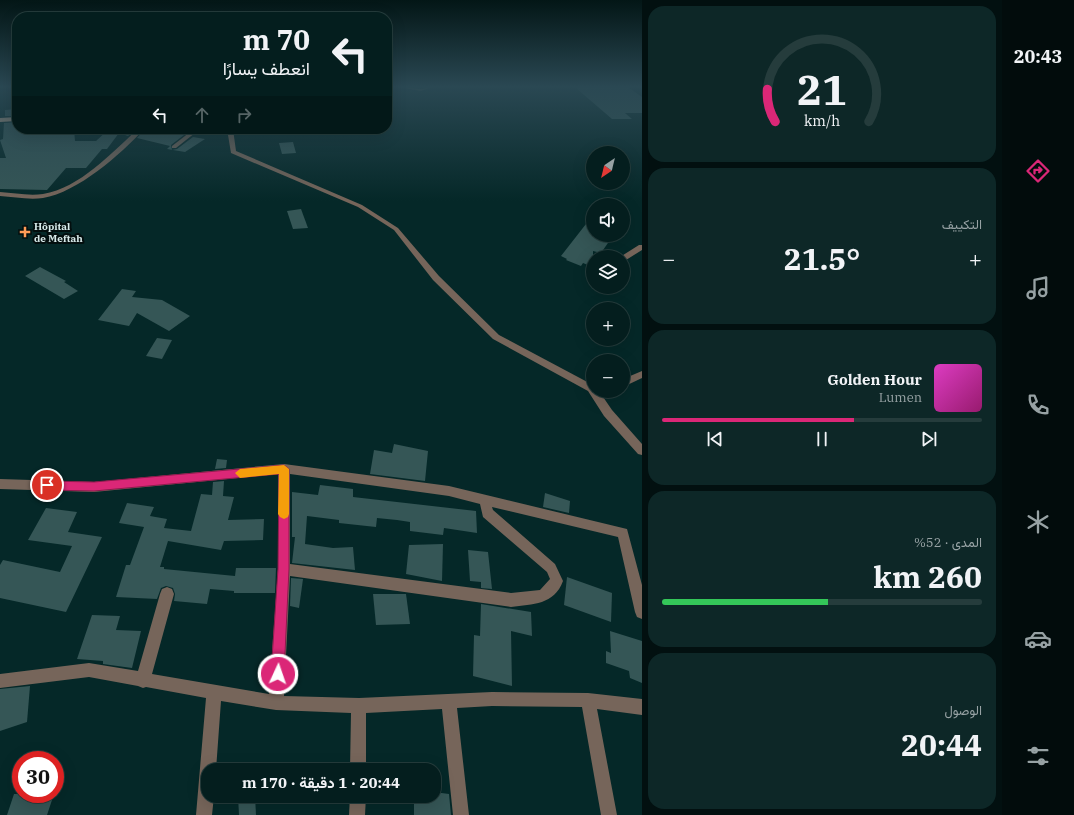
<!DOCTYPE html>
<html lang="ar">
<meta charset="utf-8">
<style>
body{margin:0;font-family:"IBM Plex Serif",Vazirmatn,serif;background:#0d2727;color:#f1f3f6;direction:rtl;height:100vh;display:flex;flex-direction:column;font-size:15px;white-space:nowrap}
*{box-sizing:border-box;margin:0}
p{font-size:13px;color:#97a2a4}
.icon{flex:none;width:22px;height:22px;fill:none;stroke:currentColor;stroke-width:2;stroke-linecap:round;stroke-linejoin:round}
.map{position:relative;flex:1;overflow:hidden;direction:ltr}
.drawer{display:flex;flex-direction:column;gap:6px;padding:6px;background:#021010;width:360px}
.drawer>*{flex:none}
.guide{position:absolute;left:12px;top:12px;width:380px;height:122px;border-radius:16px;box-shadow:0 4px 16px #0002,0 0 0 1px #253c3c;direction:rtl;background:#041e1e;color:#f1f3f6;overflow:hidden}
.needle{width:26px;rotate:215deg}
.fabs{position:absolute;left:586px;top:146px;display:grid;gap:8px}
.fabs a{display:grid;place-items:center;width:44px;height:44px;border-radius:50%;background:#041e1e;box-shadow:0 4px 16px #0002,0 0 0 1px #253c3c;font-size:20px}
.speed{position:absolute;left:12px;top:751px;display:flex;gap:8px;font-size:20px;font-weight:700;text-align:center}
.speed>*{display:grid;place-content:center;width:52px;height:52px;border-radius:50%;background:#041e1e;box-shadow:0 4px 16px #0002,0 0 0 1px #253c3c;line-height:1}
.speed .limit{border:6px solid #d22;background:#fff;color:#111}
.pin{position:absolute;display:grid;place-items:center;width:34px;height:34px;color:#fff;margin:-17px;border:2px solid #fff;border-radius:50%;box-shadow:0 1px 4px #0007}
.me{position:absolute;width:44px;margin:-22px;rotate:3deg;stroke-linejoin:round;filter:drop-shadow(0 0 3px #0008)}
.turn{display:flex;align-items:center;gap:14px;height:84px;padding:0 16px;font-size:18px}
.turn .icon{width:52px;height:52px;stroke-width:2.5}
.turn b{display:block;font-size:28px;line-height:34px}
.lanes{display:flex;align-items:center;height:38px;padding:0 16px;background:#0003;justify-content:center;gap:20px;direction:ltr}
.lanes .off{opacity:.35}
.big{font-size:30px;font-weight:700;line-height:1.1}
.drawer .widget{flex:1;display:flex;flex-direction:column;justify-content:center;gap:6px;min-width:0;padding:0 14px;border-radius:16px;background:#0d2727}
.drawer .dial{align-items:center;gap:0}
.dial svg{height:104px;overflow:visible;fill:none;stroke:#253c3c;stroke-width:7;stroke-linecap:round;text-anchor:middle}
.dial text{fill:#f1f3f6;stroke:none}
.song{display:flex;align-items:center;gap:12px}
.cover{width:48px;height:48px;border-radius:6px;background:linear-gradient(135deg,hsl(310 70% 55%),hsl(320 70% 35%))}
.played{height:4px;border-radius:2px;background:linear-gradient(90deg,#db2777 60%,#253c3c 60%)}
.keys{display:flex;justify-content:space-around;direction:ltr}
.heat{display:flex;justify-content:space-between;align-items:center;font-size:22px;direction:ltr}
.charge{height:6px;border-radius:3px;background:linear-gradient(90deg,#34c759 52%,#253c3c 0)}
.trip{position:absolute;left:201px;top:763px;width:240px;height:40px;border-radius:16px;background:#041e1e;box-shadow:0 4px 16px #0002,0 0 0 1px #253c3c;font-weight:700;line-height:40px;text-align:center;direction:rtl}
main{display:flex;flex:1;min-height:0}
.tabs{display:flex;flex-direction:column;width:72px;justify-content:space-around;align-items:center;background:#020c0c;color:#97a2a4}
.tabs .icon{width:28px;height:28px}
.tabs .current{color:#db2777}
.tabs b{font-size:18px;color:#f1f3f6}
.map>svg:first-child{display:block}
.building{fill:#355656}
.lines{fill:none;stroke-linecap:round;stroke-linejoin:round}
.minor{fill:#76655a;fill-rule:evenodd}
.major{fill:#caa892;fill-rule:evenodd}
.route{fill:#db2777;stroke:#8e194d}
.slow{fill:#f59e0b}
.poi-dot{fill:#fe9c57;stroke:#030e0e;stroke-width:1.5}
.labels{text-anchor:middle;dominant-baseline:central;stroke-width:4;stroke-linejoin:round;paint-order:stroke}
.far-poi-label{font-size:10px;font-weight:bold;fill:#d8eaea;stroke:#030e0e;text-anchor:start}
</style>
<main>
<nav class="tabs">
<b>20:43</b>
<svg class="icon current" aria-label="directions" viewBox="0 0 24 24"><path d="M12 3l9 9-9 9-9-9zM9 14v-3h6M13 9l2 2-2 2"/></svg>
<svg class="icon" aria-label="music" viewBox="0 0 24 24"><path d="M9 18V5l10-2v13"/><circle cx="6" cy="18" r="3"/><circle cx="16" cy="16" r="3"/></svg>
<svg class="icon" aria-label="phone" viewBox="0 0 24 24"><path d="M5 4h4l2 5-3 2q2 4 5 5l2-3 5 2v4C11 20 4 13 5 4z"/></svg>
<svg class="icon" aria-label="climate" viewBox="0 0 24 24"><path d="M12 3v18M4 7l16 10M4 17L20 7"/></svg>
<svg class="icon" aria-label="car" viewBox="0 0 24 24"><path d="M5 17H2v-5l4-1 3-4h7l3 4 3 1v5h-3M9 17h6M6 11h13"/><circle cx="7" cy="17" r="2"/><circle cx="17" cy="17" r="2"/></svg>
<svg class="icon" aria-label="filters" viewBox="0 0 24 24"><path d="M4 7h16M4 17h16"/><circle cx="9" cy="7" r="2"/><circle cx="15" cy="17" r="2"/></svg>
</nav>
<section class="drawer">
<div class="widget dial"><svg viewBox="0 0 100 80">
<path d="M14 69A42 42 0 1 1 86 69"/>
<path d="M14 69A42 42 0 0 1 8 44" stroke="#db2777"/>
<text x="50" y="56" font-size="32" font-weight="700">21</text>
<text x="50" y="72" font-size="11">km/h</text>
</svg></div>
<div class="widget"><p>التكييف</p>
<div class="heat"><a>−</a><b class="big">21.5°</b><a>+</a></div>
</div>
<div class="widget">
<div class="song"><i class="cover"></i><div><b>Golden Hour</b><p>Lumen</p></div></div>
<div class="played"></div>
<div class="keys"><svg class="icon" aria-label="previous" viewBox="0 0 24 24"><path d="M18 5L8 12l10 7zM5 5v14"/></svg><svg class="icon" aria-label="pause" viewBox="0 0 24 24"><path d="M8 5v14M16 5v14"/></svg><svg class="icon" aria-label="next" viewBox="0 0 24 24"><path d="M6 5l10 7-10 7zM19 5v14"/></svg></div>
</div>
<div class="widget"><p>المدى · 52%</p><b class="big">260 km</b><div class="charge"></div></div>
<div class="widget"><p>الوصول</p><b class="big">20:44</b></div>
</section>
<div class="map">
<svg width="642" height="815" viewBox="0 0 642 815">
<rect width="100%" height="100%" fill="#052828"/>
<g class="building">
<polygon points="578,87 628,87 642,97 642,113 625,113 632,119 612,119 576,88"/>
<polygon points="17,109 17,116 5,116 5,110"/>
<polygon points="17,122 17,129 74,129 75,141 96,141 109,129 136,129 128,136 119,133 107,149 102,149 86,168 66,168 47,190 0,189 0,158 6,158 0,140 3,139 4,123"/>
<polygon points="145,129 184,135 171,145 172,150 177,149 193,137 205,139 185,152 167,149 170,146 137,138"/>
<polygon points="293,142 296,153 282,154 279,143"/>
<polygon points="301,209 308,228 293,229 287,211"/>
<polygon points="593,215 593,235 599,235 610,240 601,253 593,251 593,267 583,263 581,266 566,260 567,259 561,256"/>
<polygon points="40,267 66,281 64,282 78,291 64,299 25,276"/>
<polygon points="122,289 136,291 132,297 162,300 190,316 169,331 137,313 129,326 98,320"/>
<polygon points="157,338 172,340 162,359 146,356"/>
<polygon points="394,444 428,451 425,481 370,474 374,450 392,453"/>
<polygon points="217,459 227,460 226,468 215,469"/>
<polygon points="224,481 223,496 234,497 228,520 264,519 263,540 224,541 221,550 168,541 160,567 164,567 164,569 235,576 236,568 276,568 275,593 234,593 234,591 210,589 207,604 174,601 175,594 173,588 166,586 161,588 157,599 116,597 126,565 130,565 144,527 119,523 127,503 154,507 150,516 167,519 164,528 191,531 201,494 212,495 213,482"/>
<polygon points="320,485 353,489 353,497 476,511 477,533 444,528 443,535 410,531 410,522 397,520 377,518 376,527 339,523 339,520 307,516 305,544 333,548 353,547 355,570 292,563 295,537 292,537 292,492 318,495"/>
<polygon points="545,493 570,501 569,513 543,507"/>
<polygon points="46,508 77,512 68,532 102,537 66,612 0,598 0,565 3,560 60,572 72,546 28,540"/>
<polygon points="443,544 442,581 406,574 409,545"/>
<polygon points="468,550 488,552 492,589 481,588 481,582 470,581"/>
<polygon points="567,577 612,593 611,622 564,605"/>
<polygon points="291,578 303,579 299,608 290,606"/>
<polygon points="373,594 406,594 410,624 376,625"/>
<polygon points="481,604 531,612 532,636 511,631 512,686 473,676 474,635 480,636"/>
<polygon points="92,615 120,616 116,630 141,631 132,668 103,664 103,661 77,659"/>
<polygon points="610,631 642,641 642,683 630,678 629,671 606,663 606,651 611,653"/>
<polygon points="30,686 27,722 0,731 0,689"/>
<polygon points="434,792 449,794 451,815 414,815 414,796 434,796"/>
<polygon points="14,794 54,794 47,815 7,815"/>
<polygon points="238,796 255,796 256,815 239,815"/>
</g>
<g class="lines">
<g class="minor">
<polygon points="399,87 421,89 432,87 421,91"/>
<path d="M138,129h6c-24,26 -66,63 -101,69 -14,2 -29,-1 -43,-2v-4c14,1 29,4 43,2 37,-6 68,-41 95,-65z"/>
<polygon points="194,129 200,129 176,148 172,148 172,146"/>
<polygon points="227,129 233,129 236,151 362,205 398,228 439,276 499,335 593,385 593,391 599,391 612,410 642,444 642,455 638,454 604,416 588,391 493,339 433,280 394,230 358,207 231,153"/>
<polygon points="639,245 642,245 642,250 626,260 623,260 623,257 620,257"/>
<polygon points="642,371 642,378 623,387 623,379"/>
<path d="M284,464l165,22 178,43 15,56v34l-5,-2 -2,-5 -17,-75 -126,-30 1,3 62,54 8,17c-9,24 -30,23 -52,26l-221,-31 -6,120 75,2 133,-6 96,1 54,6v16l-45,-6 20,106h-16l-19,-108 -90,-1 -35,2 12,107h-16l-11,-106 -76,4v57h-16l1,-57 -75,-3 -55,-9 -5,69h-8v26h6l-2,19h-16l10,-117 -60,-11 -3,1 -5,-2 -49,-9 -89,11v-14l89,-11 49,8 22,-77 2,-5 5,-2 5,2 2,5 -22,80 117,20 9,-125v-95l-184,18 -94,-3v-10l94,3zM290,474l159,22 31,8 3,13 64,55 3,7 -10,11 -29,3 -221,-29z"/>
<polygon points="350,796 366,796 365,815 349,815"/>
</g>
<polygon class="major" points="17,117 17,121 0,122 0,118"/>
</g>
<linearGradient id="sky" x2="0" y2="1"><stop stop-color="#031616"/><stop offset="0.43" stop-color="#2a4853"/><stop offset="1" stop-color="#2a4853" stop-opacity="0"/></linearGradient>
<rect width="642" height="201" fill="url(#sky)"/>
<polygon class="route" points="284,465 289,469 289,569 284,674 282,678 278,680 273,678 271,674 278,569 279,474 94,491 47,490 43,488 42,485 43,482 47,481 94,482"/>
<polygon class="slow" points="284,465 289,469 289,514 288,517 284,519 280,517 278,514 279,474 240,478 235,473 240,469"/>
<path class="poi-dot" d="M23 226h4v4h4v4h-4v4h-4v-4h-4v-4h4z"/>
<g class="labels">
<g class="far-poi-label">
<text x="34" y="226">Hôpital<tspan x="34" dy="12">de Meftah</tspan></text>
</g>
</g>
</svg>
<div class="fabs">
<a><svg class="needle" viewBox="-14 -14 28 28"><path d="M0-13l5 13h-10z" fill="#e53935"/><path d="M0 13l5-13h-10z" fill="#97a2a4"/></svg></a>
<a><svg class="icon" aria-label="sound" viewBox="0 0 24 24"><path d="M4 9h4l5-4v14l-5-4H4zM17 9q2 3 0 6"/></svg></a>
<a><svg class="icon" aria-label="layers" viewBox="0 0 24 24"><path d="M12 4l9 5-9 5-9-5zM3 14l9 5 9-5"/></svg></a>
<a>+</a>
<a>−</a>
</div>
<div class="speed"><div class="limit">30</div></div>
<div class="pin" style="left:47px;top:485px;background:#d93025"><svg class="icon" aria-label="arrive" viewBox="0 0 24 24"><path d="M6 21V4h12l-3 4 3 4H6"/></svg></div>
<svg class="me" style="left:278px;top:674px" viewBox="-20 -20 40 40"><circle r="17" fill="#db2777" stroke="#fff" stroke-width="3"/><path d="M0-11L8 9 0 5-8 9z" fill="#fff"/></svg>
<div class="trip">20:44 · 1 دقيقة · 170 m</div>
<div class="guide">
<div class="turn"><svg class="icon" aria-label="left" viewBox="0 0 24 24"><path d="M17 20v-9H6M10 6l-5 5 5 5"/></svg><div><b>70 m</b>انعطف يسارًا</div></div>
<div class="lanes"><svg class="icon" aria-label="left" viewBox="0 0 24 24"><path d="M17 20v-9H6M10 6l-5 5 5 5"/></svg><svg class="icon off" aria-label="ahead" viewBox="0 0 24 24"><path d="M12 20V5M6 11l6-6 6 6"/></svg><svg class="icon off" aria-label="right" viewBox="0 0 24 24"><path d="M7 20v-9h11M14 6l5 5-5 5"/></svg></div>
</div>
</div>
</main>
